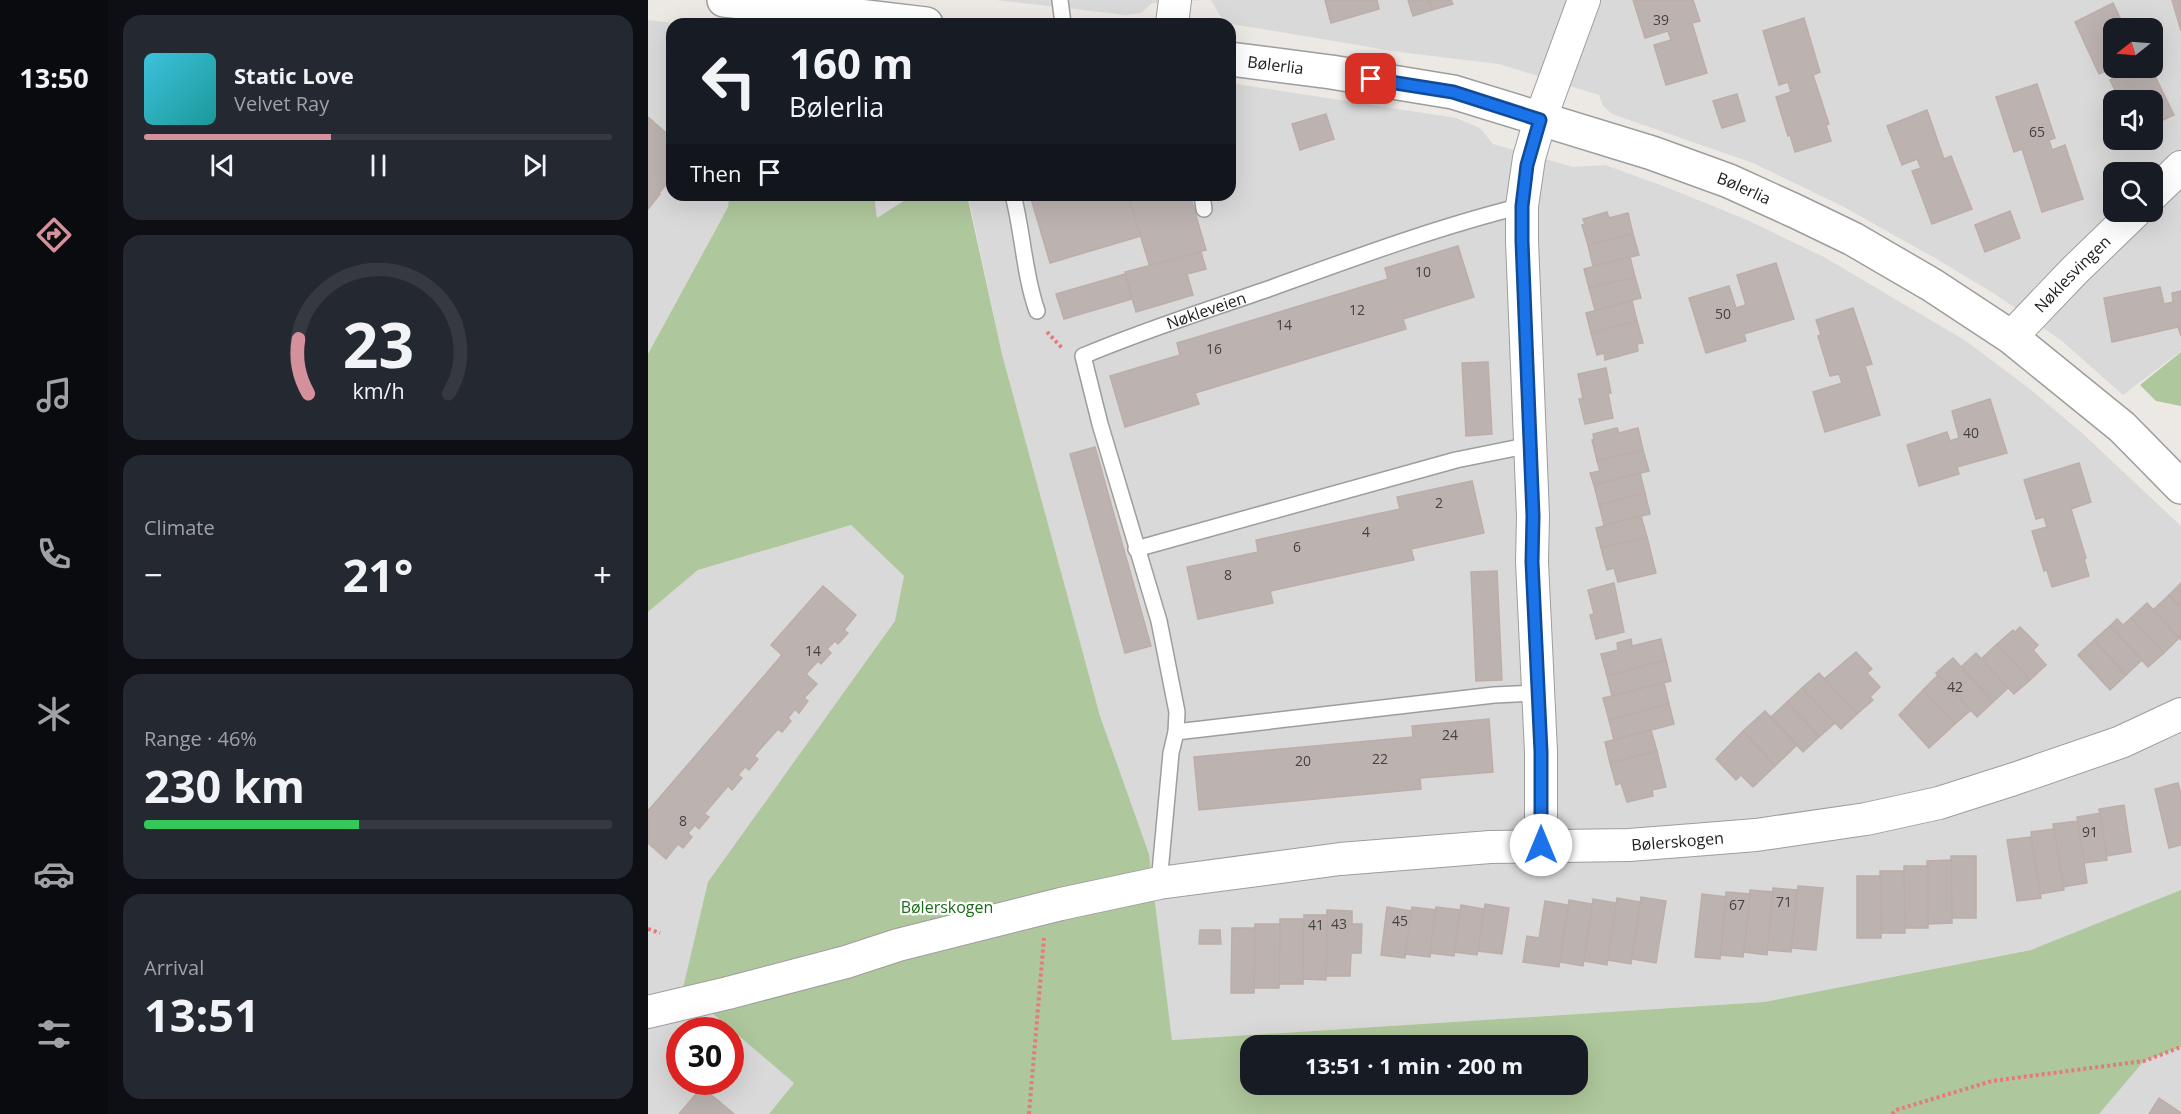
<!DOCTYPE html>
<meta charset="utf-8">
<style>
body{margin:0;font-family:"Open Sans",sans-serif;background:#242831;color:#f1f3f6;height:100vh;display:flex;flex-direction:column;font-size:22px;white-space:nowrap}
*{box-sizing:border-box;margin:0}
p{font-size:20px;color:#9ea1a6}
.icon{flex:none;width:33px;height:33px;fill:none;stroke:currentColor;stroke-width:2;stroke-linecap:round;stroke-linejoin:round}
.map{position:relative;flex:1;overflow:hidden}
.drawer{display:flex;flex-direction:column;gap:15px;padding:15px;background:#0d0f14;width:540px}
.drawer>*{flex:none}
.top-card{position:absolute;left:18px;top:18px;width:570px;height:183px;border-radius:18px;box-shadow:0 6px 24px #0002;background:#171b24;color:#f1f3f6;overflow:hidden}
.needle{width:39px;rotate:253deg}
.buttons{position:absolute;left:1455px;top:18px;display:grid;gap:12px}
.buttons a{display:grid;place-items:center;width:60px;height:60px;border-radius:12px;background:#171b24;box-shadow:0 6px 24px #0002;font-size:30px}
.speed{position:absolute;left:18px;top:1017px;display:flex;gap:12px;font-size:30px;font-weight:700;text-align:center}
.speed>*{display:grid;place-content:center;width:78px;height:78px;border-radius:50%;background:#171b24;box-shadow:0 6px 24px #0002;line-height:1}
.speed .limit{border:9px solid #d22;background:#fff;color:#111}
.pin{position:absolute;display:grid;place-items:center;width:51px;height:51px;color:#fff;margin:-26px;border-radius:12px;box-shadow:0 3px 9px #0006}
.me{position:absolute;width:66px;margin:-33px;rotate:0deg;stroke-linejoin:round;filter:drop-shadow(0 0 4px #0008)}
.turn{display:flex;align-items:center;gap:21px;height:126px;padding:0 24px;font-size:27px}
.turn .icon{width:78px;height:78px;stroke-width:2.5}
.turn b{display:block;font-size:42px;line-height:51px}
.then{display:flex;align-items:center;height:57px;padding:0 24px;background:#0003;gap:12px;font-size:22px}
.big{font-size:45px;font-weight:700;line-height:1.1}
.drawer .card{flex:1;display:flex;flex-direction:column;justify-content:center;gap:9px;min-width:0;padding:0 21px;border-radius:18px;background:#242831}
.drawer .dial{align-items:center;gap:0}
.dial svg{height:156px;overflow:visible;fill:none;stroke:#363941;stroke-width:7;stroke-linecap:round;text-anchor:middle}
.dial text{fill:#f1f3f6;stroke:none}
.song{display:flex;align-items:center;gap:18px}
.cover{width:72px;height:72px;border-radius:9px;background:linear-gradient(135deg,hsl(190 70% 55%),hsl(180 70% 35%))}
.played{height:6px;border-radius:3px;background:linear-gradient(90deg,#d4909b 40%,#363941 40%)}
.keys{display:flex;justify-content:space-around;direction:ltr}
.heat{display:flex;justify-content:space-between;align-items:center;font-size:33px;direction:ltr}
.charge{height:9px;border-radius:4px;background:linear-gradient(90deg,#34c759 46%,#363941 0)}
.trip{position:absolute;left:592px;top:1035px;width:348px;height:60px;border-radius:18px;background:#171b24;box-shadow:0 6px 24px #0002;font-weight:700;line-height:60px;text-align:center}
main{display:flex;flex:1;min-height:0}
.menu{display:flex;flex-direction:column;width:108px;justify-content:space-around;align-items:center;background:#090b0e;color:#9ea1a6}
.menu .icon{width:42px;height:42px}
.menu .current{color:#d4909b}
.menu b{font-size:27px;color:#f1f3f6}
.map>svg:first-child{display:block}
.residential{fill:#dad9d9;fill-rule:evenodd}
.forest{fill:#afc79c;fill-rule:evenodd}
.parking{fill:#dcdcdc}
.building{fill:#bcb3b0;stroke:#bcaea7;stroke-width:1.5}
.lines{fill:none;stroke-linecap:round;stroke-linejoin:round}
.service-casing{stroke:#9d9d9d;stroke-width:18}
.minor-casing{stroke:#9d9d9d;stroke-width:34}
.tertiary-casing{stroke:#9d9d9d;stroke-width:36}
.path{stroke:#e9787b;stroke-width:4;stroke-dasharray:3 3;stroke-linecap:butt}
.service{stroke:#fff;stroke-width:15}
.minor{stroke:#fff;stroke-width:32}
.tertiary{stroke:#fff;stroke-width:33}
.route-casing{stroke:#114b97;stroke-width:15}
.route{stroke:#1a73e8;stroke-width:10}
.labels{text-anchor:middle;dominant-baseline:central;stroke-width:4.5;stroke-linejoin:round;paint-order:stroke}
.number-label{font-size:14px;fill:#444241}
.street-label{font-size:16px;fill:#1c1c1c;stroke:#fff}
.park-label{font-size:16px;fill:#1c6d18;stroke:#fff}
</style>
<main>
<nav class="menu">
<b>13:50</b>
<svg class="icon current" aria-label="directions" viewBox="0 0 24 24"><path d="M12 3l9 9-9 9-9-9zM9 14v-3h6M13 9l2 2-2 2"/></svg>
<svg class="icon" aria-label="music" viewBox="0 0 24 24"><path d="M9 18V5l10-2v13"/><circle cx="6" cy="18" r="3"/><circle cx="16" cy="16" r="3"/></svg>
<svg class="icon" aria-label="phone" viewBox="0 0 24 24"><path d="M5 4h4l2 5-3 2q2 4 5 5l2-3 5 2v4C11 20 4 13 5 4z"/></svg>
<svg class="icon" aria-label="climate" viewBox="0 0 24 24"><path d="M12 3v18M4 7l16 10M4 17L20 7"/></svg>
<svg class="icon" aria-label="car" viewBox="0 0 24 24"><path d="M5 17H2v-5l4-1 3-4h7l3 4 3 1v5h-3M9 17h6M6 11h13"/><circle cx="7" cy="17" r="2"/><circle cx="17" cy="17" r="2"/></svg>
<svg class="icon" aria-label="filters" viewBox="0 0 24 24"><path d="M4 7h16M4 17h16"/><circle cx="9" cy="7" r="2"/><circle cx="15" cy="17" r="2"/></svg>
</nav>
<section class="drawer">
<div class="card">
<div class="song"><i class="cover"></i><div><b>Static Love</b><p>Velvet Ray</p></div></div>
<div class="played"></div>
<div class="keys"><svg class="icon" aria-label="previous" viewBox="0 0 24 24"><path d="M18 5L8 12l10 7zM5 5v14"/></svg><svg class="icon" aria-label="pause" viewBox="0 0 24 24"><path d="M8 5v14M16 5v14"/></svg><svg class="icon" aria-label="next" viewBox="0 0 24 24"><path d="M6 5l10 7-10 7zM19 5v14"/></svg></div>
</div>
<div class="card dial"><svg viewBox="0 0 100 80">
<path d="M14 69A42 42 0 1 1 86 69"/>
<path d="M14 69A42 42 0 0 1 9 41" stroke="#d4909b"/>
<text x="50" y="56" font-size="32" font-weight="700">23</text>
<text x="50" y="72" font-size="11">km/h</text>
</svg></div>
<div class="card"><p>Climate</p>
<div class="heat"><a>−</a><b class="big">21°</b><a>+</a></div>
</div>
<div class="card"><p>Range · 46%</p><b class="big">230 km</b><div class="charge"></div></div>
<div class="card"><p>Arrival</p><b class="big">13:51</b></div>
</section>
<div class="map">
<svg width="1533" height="1114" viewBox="0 0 1533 1114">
<rect width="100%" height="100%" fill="#ece8e3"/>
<g class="residential">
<polygon points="348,0 556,0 504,3 493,13 478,15"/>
<path d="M563,0h970v351l-58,44 -61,-54 -67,-47 -62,-37 -89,-50 -91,-44 -141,-49 -9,-8 -4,-11 -100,-31 -100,-12 -167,-28 -12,-8zM1466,28h38v40h-38zM1466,100h38v40h-38zM1466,172h38v40h-38z"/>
<polygon points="0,20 34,24 24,24 24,195 81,195 80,207 0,354"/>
<polygon points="582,83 808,118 832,128 845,144 925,167 957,165 1018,187 1099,220 1176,257 1318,341 1382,389 1434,433 1533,526 1533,890 1393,948 1116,1002 524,1040 501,854 452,716 354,354 320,195 582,195"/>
<path d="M203,525l53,51 -5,53 -105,454 -25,31h-121v-502l50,-42zM32,1030h50v52h-50z"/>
<polygon points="1533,1047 1533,1114 1451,1114 1496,1061"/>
</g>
<g class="forest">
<path d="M81,195h145l3,22 36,-22h54l35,159 98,362 49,138 23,186 592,-38 267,-52 150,-60v157l-37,14 -45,53h-1330l25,-31 -111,-95 25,-106 187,-261 9,-45 -53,-51 -153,45 -50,42v-258l80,-147zM603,1046h327v38h-327z"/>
<polygon points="1533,352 1533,406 1508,401 1492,385"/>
</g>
<polygon class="parking" points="226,195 265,195 229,218"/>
<g class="building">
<polygon points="677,0 729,0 731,9 683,23"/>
<polygon points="760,0 781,0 784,10 765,16"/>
<polygon points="781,0 803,0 805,4 784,10"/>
<polygon points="985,0 1045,0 1052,21 1044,23 1059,73 1018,85 1006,45 1023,40 1020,31 997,38"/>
<polygon points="1524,0 1533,0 1533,31"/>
<polygon points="1465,3 1477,28 1466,28 1466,68 1503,68 1526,115 1504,125 1504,100 1472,100 1462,80 1466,78 1462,69 1451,74 1427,22"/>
<polygon points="1156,18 1172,72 1165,75 1181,124 1178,125 1183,141 1147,152 1142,135 1140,136 1128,97 1143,92 1140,82 1131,85 1115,31"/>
<polygon points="1389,84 1407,138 1401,140 1404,150 1417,145 1435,199 1394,212 1374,149 1366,152 1348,97"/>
<polygon points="1089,94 1097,121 1074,128 1065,101"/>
<polygon points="1279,110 1296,159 1303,156 1324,209 1284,224 1264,171 1273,168 1269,159 1254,165 1239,126"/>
<polygon points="678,114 686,139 652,150 644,124"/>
<polygon points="0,117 24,138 24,181 20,185 19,183 11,193 12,194 0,209"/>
<polygon points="382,195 480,195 493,236 402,263"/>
<polygon points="480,195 542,195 558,250 502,267"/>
<polygon points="1362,211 1372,238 1337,252 1327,225"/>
<polygon points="959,212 961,218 980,213 985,234 940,245 934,225 937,224 935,219"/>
<polygon points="985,234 991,255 945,266 940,245"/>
<polygon points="810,246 826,297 755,319 758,329 547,393 551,404 477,427 462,376 532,355 529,343 740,279 737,268"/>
<polygon points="553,252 558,269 539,274 545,295 488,312 477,272"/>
<polygon points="982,257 987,277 941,288 936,269"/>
<polygon points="1128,263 1146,319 1096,334 1098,341 1058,353 1041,298 1081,286 1088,308 1098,305 1089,275"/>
<polygon points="477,274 484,299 416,319 408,294"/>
<polygon points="987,277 993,298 947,310 941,288"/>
<polygon points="1512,287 1516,304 1525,302 1524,293 1533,291 1533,336 1530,327 1464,342 1456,298"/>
<polygon points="984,301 989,321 943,333 938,313"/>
<polygon points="1205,308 1224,364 1217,366 1232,415 1177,432 1165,392 1194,383 1191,374 1182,376 1170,336 1173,335 1168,320"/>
<polygon points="989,321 995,343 989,344 990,351 957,360 956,353 949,355 943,333"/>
<polygon points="840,362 844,434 818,436 814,363"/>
<polygon points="958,368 963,393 960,393 965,418 937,424 931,399 935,399 930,374"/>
<polygon points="1342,399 1359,453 1309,467 1311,474 1271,486 1259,445 1299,432 1302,441 1311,438 1304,411"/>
<polygon points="969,428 971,433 990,428 995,450 949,461 944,440 946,440 945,434"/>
<polygon points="447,447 503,646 477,653 422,454"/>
<polygon points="995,450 1001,471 946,485 942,473 952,471 949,461"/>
<polygon points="1431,463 1443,502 1423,509 1438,558 1436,559 1441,576 1404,587 1399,570 1396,571 1384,531 1399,527 1396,517 1388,519 1376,480"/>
<polygon points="992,473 997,493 951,505 946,485"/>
<polygon points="824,481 836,533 763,549 766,560 622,591 625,603 550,619 539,567 610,552 608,540 752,509 749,497"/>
<polygon points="997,493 1002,514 956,525 951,505"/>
<polygon points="993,516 999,537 953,548 948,528"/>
<polygon points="999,537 1008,573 970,582 966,568 959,570 953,548"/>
<polygon points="849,571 854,680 828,681 823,572"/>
<polygon points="966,583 976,632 948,639 942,615 946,614 940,590"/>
<polygon points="1533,583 1533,608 1521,595"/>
<polygon points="175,586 208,615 196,630 200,633 190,644 187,641 179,649 183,653 173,664 170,661 158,674 169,684 156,698 160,701 151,713 147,709 140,718 143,721 134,732 130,729 106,756 110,759 101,770 97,767 90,775 94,778 84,790 80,786 56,814 61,817 51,829 47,825 40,833 44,837 35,848 30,844 18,859 0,843 0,811 134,655 123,645"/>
<polygon points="1521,595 1533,608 1533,640 1505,610"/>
<polygon points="1499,603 1531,638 1516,653 1483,618"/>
<polygon points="1483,618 1516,653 1500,667 1462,626 1469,619 1475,625"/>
<polygon points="1462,626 1494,660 1478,675 1446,640"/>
<polygon points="1372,627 1390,645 1385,650 1398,665 1382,680 1349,644 1365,630 1367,632"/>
<polygon points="983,639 984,646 1013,639 1018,660 959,676 953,654 970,650 969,643"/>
<polygon points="1446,640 1478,675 1462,690 1430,655"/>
<polygon points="1349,644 1382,680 1366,694 1333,659"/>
<polygon points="1208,652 1224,669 1219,673 1232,687 1222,697 1225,700 1209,714 1176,679"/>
<polygon points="1328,653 1360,688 1345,702 1313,667"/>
<polygon points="1305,658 1345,702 1329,717 1288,673"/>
<polygon points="1018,660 1023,681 964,696 959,676"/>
<polygon points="1171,673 1209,714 1193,729 1154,688"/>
<polygon points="1290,675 1323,710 1307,724 1275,690"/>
<polygon points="1016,683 1021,704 961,720 955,698"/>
<polygon points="1154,688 1187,723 1171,737 1139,702"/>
<polygon points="1275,690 1307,724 1281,748 1251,715"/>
<polygon points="1139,702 1171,737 1155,752 1123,717"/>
<polygon points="1021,704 1026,724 966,740 961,720"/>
<polygon points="1117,711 1149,745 1127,766 1095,731"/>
<polygon points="841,719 845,772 772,778 773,789 551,810 546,757 765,737 764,726"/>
<polygon points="1003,730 1009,751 962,763 957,742"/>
<polygon points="1095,731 1127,766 1105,787 1093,775 1088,780 1068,759"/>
<polygon points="1009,751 1018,787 1004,790 1005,796 979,802 973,783 968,785 962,763"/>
<polygon points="1530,783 1533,795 1533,845 1521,848 1507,789"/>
<polygon points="1476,805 1483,852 1459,856 1451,809"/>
<polygon points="1452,813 1459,860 1436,863 1429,817"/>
<polygon points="1430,821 1439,883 1415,887 1405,824"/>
<polygon points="1406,829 1416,890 1392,894 1383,832"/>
<polygon points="1383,837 1393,898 1369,901 1359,840"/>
<polygon points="1303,856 1328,856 1328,918 1304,918"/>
<polygon points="1303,860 1304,923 1280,924 1279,861"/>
<polygon points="1256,866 1280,866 1280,928 1257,928"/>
<polygon points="1232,871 1256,871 1257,933 1234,933"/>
<rect x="1209" y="876" width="24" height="62"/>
<polygon points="1150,886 1175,888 1168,950 1144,948"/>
<polygon points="1125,888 1149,890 1143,952 1119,950"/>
<polygon points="1102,890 1125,892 1119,955 1096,952"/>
<polygon points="1078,892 1102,894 1095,957 1072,955"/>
<polygon points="1054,894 1078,897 1072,959 1047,957"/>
<polygon points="993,897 1018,901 1008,963 984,959"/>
<polygon points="969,898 992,902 983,964 959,960"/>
<polygon points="945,899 968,903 959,965 936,961"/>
<polygon points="921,900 944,904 935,966 912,962"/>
<polygon points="897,901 920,905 911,967 875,962 879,936 891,938"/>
<polygon points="837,904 861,908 854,954 830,951"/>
<polygon points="813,905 836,909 829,955 806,952"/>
<polygon points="739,907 764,911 757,958 733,955"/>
<polygon points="764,907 788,910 782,957 757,954"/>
<polygon points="788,907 812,910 806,956 782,953"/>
<polygon points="679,910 704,911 704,924 714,924 713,953 703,953 702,976 678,976"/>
<polygon points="656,915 679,915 678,980 655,979"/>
<polygon points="632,919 655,919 655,984 631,984"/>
<polygon points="607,924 632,924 631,988 606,988"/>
<polygon points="584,928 607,928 606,993 583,993"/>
<polygon points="552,930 572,930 573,944 551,944"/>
<polygon points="54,1087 86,1114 31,1114"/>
<polygon points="1511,1098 1533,1113 1533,1114 1501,1114"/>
</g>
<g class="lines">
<g class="service-casing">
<g id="service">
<polyline points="412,0 415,24"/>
<path d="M365,195c10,38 11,79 24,116"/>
<polyline points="554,195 556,209"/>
<polyline points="488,549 808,460 882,445"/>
<path id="s1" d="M528,732l1,-20 -18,-91 -59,-197 -17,-68c61,-26 125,-46 188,-68 83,-30 166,-61 251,-82"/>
<polyline points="511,883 523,753 528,732 846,695 890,693"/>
</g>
</g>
<g class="minor-casing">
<g id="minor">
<polyline points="524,24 527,0"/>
<polyline points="1504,195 1533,167"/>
<path id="s2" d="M1363,337l63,-66 61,-59"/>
<polyline points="893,845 893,752 884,562 885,516 874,241 874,206 881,158 892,120 936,0"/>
<path id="s3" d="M0,1012l80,-19 118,-31 52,-17 163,-41 98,-21 181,-24 150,-12 139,-2 52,-4 75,-6 110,-16 73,-16 75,-24 107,-37 60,-28"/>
</g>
</g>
<g class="tertiary-casing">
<g id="tertiary">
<polyline points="76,0 278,24"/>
<path id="s4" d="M582,59l101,13 122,20 199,61 77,28 66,30 58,28 79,46 79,52 111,90 59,60"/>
</g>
</g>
<g class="path">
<polyline points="399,332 414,348"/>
<polyline points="0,929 12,933"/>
<polyline points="381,1114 396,938"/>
<polyline points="1244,1114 1248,1110 1344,1081 1496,1061 1533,1047"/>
</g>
<use href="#service" class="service"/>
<use href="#minor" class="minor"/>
<use href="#tertiary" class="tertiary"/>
</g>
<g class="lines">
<g class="route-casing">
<polyline id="route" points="723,79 805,92 892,120 879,165 874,206 874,241 885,516 884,562 893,752 893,845"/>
</g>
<use href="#route" class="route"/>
</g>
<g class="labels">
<g class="number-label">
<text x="1013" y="19">39</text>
<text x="1389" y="131">65</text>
<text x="775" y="271">10</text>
<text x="709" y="309">12</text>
<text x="1075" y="313">50</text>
<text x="636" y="324">14</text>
<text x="566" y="348">16</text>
<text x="1323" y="432">40</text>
<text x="791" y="502">2</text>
<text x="718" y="531">4</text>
<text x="649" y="546">6</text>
<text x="580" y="574">8</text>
<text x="165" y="650">14</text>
<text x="1307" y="686">42</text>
<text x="802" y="734">24</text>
<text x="732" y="758">22</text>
<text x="655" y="760">20</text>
<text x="35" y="820">8</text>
<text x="1442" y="831">91</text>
<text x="1136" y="901">71</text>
<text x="1089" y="904">67</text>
<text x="752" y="920">45</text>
<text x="691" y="923">43</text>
<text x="668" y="924">41</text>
</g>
<g class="street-label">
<text stroke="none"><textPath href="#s4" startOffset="46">Bølerlia</textPath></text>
<text stroke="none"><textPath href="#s4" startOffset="532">Bølerlia</textPath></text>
<text stroke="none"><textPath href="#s2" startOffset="88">Nøklesvingen</textPath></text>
<text stroke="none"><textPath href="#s1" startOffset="520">Nøkleveien</textPath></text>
<text stroke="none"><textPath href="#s3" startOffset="1048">Bølerskogen</textPath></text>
</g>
<g class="park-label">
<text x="299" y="907">Bølerskogen</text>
</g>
</g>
</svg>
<div class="buttons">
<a><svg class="needle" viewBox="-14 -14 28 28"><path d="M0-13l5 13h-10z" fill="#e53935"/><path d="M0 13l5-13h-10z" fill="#9ea1a6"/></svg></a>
<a><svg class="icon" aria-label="sound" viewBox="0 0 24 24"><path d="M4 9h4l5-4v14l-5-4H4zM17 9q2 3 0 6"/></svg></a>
<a><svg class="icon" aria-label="search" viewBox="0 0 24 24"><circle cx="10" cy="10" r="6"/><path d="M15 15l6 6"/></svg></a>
</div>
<div class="speed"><div class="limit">30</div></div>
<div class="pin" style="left:723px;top:79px;background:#d93025"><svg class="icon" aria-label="arrive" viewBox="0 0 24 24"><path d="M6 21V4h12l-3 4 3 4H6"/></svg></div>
<svg class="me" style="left:893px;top:845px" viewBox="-20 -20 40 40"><circle r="19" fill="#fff"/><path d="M0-13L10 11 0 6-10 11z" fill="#1a73e8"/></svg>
<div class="trip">13:51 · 1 min · 200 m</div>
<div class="top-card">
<div class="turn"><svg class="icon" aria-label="left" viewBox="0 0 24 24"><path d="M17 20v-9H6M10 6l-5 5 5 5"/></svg><div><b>160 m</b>Bølerlia</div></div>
<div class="then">Then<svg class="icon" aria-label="arrive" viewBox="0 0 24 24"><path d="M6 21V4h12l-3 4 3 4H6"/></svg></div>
</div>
</div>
</main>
